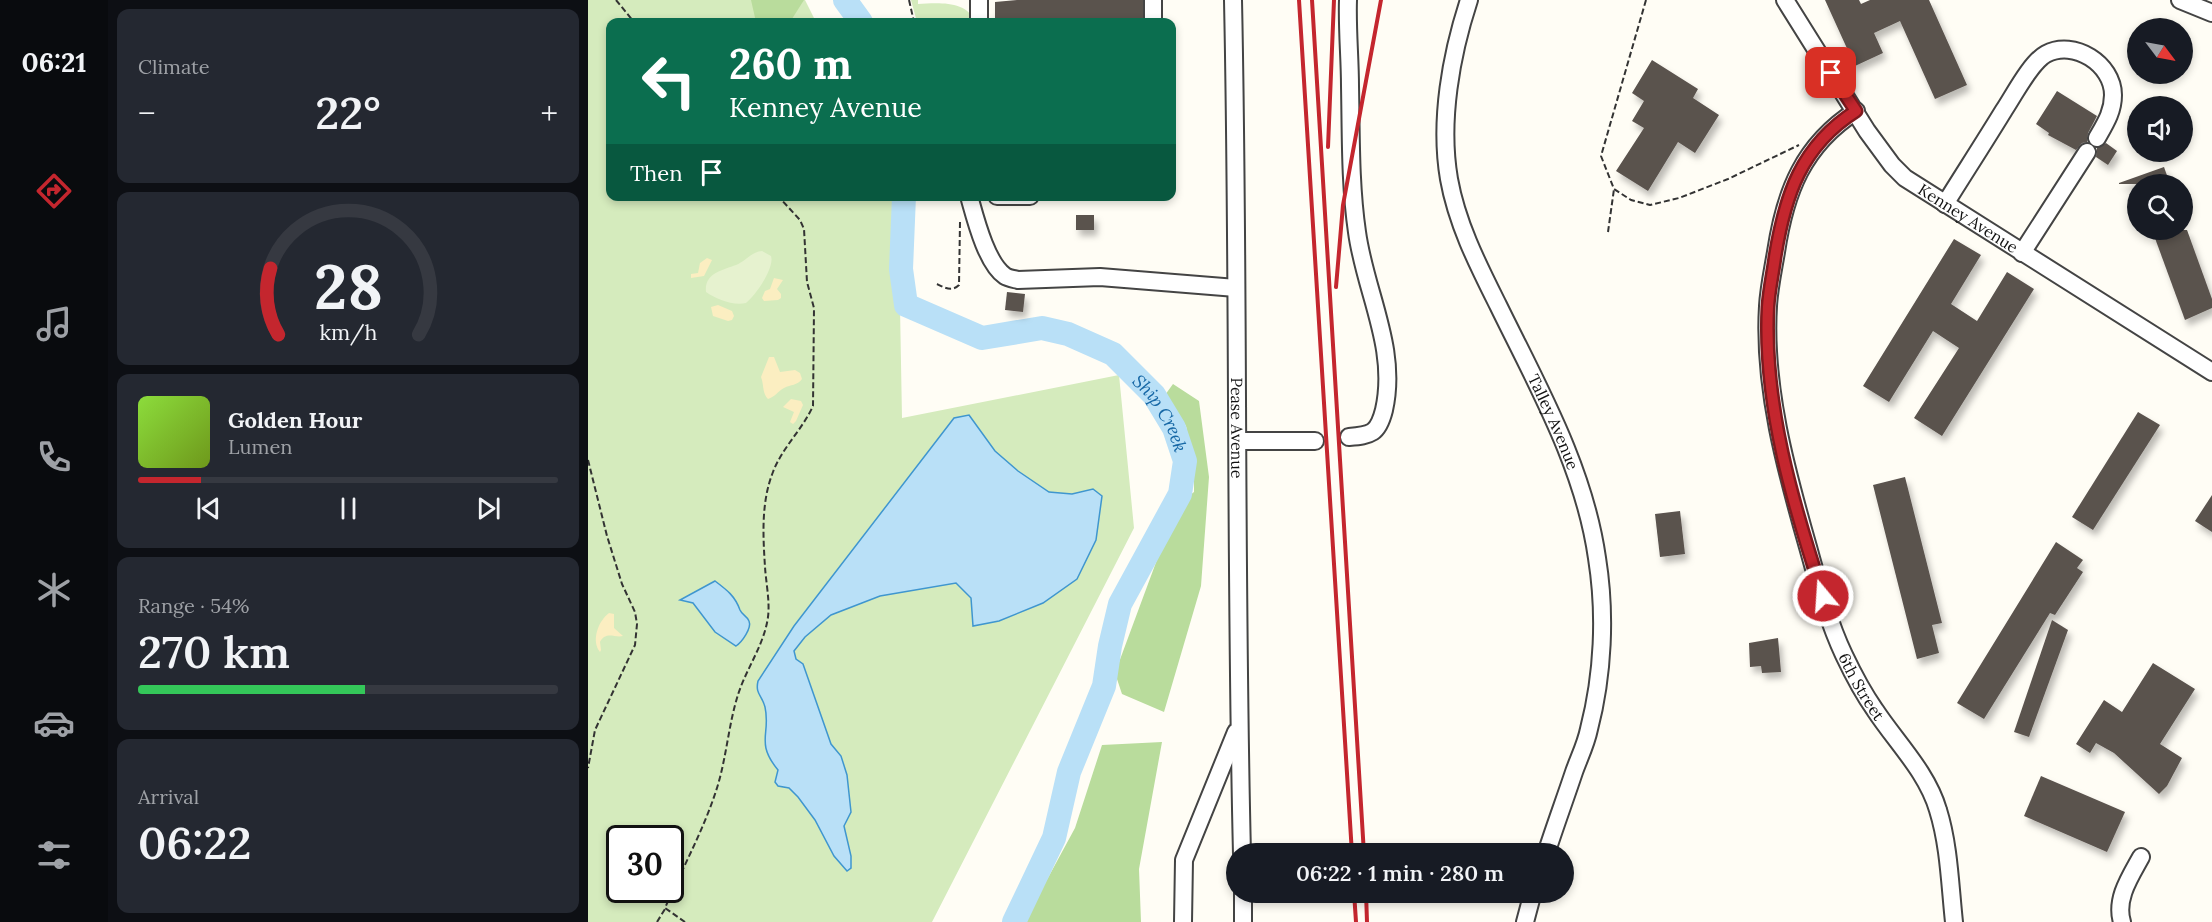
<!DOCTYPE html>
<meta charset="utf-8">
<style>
body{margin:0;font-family:Lora,serif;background:#242831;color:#f1f3f6;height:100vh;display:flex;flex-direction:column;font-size:22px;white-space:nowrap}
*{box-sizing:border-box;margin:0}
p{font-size:20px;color:#9ea1a6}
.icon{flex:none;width:33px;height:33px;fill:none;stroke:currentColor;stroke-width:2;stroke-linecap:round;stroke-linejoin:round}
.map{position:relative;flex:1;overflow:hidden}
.side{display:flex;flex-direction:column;gap:9px;padding:9px;background:#0d0f14;width:480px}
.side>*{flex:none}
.banner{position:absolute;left:18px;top:18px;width:570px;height:183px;border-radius:12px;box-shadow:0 3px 9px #0003;background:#0b6e4f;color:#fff;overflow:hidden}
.needle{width:39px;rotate:122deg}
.tools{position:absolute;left:1539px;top:18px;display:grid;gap:12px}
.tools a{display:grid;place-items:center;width:66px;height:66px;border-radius:50%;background:#171b24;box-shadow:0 3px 9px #0003;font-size:30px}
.speed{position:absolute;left:18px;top:825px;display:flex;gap:12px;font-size:30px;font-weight:700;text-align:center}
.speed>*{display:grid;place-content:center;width:78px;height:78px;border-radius:50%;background:#171b24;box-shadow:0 3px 9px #0003;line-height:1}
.speed .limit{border:3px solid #111;border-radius:9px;background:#fff;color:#111}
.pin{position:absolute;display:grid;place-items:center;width:51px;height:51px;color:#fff;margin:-26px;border-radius:12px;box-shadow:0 3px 9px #0006}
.me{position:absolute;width:66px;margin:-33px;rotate:342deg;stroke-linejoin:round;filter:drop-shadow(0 0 4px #0008)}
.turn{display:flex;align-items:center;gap:21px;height:126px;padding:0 24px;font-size:27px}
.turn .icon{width:78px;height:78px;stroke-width:2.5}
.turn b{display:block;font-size:42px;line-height:51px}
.then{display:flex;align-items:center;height:57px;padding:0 24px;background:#0003;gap:12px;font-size:22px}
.big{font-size:45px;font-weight:600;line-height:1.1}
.side .widget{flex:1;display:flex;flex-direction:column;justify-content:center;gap:9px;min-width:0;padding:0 21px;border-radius:12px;background:#242831}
.side .dial{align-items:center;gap:0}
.dial svg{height:156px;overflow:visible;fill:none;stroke:#363941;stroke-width:7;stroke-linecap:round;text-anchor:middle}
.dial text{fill:#f1f3f6;stroke:none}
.song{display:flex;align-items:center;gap:18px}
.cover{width:72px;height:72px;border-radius:9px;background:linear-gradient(135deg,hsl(90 70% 55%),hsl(80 70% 35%))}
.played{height:6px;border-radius:3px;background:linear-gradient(90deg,#c4262e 15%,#363941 15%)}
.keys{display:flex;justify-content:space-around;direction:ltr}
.heat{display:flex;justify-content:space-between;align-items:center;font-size:33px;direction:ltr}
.charge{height:9px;border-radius:4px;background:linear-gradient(90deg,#34c759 54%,#363941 0)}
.trip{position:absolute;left:638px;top:843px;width:348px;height:60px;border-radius:30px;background:#171b24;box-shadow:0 3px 9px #0003;font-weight:600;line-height:60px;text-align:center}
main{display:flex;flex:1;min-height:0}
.dock{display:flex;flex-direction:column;width:108px;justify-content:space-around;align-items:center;background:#090b0e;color:#9ea1a6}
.dock .icon{width:42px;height:42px}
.dock .on{color:#c4262e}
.dock b{font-size:27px;color:#f1f3f6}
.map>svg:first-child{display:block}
.green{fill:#d5ebbd;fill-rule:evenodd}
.forest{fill:#b9dc9c}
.sand{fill:#fbeec1}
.pitch{fill:#e6f2cf}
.water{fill:#b9e0f7;stroke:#3f96cf;stroke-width:1.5}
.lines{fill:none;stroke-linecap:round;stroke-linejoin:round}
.river{stroke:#b9e0f7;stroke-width:24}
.building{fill:#5a524d;filter:url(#shadow)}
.minor-casing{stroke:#444;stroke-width:20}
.path{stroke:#333;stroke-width:2;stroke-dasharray:6 3;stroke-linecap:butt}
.minor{stroke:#fff;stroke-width:16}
.rail{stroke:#c4262e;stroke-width:4}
.route-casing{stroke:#7f191e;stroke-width:15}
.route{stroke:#c4262e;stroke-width:10}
.labels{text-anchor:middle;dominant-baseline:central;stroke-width:6;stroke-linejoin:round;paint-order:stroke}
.street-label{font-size:16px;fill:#111;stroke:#fff}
.water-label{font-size:18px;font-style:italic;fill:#1768a6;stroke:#fff}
</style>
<main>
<nav class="dock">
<b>06:21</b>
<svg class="icon on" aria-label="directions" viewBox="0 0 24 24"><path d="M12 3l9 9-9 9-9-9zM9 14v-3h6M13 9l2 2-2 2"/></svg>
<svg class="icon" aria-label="music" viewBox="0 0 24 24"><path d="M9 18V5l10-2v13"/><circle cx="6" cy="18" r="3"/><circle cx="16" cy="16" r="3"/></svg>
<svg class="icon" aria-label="phone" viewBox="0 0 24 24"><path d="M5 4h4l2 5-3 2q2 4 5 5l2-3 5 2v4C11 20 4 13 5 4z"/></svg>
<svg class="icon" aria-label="climate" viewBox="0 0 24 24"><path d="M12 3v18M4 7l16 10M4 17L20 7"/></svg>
<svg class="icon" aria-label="car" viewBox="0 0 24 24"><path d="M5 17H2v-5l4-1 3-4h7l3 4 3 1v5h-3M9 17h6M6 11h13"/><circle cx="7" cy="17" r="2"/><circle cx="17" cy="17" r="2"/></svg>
<svg class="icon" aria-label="filters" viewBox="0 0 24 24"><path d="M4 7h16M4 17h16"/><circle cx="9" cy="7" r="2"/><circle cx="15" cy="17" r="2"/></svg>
</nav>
<section class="side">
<div class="widget"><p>Climate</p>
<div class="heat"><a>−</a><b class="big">22°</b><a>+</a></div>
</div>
<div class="widget dial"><svg viewBox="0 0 100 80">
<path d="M14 69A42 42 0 1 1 86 69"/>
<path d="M14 69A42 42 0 0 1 10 35" stroke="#c4262e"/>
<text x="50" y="56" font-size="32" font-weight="700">28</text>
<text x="50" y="72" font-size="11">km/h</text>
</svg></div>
<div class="widget">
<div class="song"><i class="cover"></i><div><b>Golden Hour</b><p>Lumen</p></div></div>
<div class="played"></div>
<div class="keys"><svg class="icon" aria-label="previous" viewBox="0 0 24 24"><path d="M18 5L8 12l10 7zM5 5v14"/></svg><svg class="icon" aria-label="pause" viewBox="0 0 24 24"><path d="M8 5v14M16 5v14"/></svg><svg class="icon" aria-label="next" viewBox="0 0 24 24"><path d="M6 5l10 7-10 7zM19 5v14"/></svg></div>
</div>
<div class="widget"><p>Range · 54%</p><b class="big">270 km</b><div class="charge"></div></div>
<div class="widget"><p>Arrival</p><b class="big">06:22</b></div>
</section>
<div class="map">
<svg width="1624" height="922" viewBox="0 0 1624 922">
<defs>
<filter id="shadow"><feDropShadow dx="3.5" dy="6" stdDeviation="3" flood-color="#0004"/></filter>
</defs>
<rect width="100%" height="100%" fill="#fffdf5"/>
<g class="green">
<path d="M0,0h217l11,22h-206v174l288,1 4,221 217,-43 15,153 -202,394h-344zM32,838h50v52h-50z"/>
<path d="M323,0h7v4c19,-1 50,-4 56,18h-57z"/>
</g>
<g class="forest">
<polygon points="163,0 216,0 202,22 168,22"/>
<polygon points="585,384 611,401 621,477 613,586 576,712 534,694 527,673 570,557 593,502 606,492 606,466 598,426 577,395"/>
<polygon points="574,742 551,869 553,922 436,922 487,828 514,745"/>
</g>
<g class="sand">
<polygon points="119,258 124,260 116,276 103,278 103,274 110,273 112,263"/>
<polygon points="186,278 195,280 189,289 193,294 193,298 190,300 176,301 174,298 177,291 182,289"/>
<polygon points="130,305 144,311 146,316 144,320 140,321 125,316 123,307"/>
<path d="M181,357h5l6,15 15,-2 5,3 2,6c-5,7 -11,5 -18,9 -6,3 -9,9 -16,11 -6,-6 -4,-15 -7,-22z"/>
<polygon points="203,399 213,401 215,405 208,421 205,424 202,422 206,412 195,407"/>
<path d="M21,613l5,1v14l9,8c-9,2 -17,-5 -23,6l1,8 -1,2c-9,-11 -2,-31 9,-39z"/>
</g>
<path class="pitch" d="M174,251l9,5c4,12 -16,40 -25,47 -13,3 -30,-4 -40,-11 -2,-19 17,-22 30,-27 10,-4 15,-13 26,-14z"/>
<g class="water">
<path d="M381,415l26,36 23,20 31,21 23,2 21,-5 9,7 -6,44 -19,39 -34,24 -44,18 -26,5 -2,-28 -15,-15 -76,13 -49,19 -26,22 -11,14 2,8 7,5 28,80 10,12 6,19 4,37 -7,14 7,30v12l-4,3 -13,-15 -19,-36 -17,-23 -9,-9 -11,-2 -3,-4 3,-12c-23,-28 -7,-36 -13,-63 -3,-12 -10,-13 -7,-26l36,-55 160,-208z"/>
<path d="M127,581c12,9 20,15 25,29 2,5 8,7 9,11 3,7 -7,21 -13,25l-21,-14 -22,-29 -13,-3z"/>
</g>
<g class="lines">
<g class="river">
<polyline points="257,0 273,22"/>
<path id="s1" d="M316,196l-3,73 5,36 76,33 60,-10 26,6 45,20 41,41 20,33 11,33 -5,33 -60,110 -10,42 -6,40 -35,86 -15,66 -40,84"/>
</g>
</g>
<g class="building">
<polygon points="429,0 555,0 555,22 407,22 407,2"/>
<polygon points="1237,0 1271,0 1273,4 1282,0 1341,0 1379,85 1347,99 1312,21 1286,33 1295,53 1267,66"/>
<polygon points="1064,60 1110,89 1105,98 1131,115 1107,153 1090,142 1060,191 1028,171 1056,128 1044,121 1056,101 1044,93"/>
<polygon points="1469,91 1509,116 1500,133 1499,142 1494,143 1488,150 1460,135 1461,133 1448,124"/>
<polygon points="1518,143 1529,151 1520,165 1508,157 1509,148"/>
<polygon points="1576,167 1582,184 1531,184 1531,183"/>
<rect x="488" y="215" width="18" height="15"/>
<polygon points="1564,230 1599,230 1624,299 1624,308 1597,320"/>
<polygon points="1366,239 1393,255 1363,304 1389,321 1419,272 1446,289 1354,436 1326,418 1371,348 1345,331 1301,402 1275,386"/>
<polygon points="419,292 437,294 435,312 417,310"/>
<polygon points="1550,412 1572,425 1505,530 1484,517"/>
<polygon points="1317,477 1354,623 1344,625 1351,653 1329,659 1285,485"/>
<polygon points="1624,495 1624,532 1607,521"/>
<polygon points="1092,511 1097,554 1072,557 1067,514"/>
<polygon points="1468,542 1495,560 1489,568 1495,572 1467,615 1462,613 1396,719 1369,703"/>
<polygon points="1464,620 1480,630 1441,737 1426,732"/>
<polygon points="1190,638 1193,672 1174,673 1173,666 1162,667 1161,643"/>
<polygon points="1565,663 1607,689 1572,744 1594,758 1579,786 1571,794 1526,753 1508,743 1502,753 1488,744 1516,700 1534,712"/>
<polygon points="1453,776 1537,812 1519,852 1436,816"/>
</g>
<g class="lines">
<g class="minor-casing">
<g id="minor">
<polyline points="391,0 391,22"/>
<polyline points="565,0 565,22"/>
<path id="s2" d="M645,0c6,284 2,569 9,854"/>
<path d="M760,0c-1,29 2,58 2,86 1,49 0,98 7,146 8,60 41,116 27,178 -6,24 -13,25 -35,27"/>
<path id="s3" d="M881,0c-18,55 -30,121 -20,179 8,45 29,86 49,126 40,82 86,162 99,253 9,56 6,117 -8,171 -3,15 -10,29 -15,43 -9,27 -19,54 -28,82"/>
<path id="s4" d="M1197,0l82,131 25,34 13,13 307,194"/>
<polyline points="1592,0 1624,13"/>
<path id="s5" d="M1268,111c-53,34 -71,81 -80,141 -3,18 -7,36 -8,54 -5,81 18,164 40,241 10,36 20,74 36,108 9,19 19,38 31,55 21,32 52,62 63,100 11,35 12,75 16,112"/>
<path d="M381,196c6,21 17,67 36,80 3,2 9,3 13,4l82,-3 136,11"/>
<polyline points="409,196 442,196"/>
<path d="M1357,204c20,-32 40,-63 59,-94 10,-15 27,-48 42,-56 28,-15 67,10 67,41 0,17 -8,29 -16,43"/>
<polyline points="1434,253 1499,152"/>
<polyline points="651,441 727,441"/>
<polyline points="655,892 655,922"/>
<polyline points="595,922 596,860 648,732"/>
<polyline points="937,922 945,892"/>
<path d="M1534,922c-7,-23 8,-45 19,-65"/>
</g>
</g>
<g class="path">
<polyline points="28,0 46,22"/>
<polyline points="321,0 326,22"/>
<polyline points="1058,0 1013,156 1026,189 1043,200 1062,205 1091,198 1140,179 1211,145"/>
<polyline points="1020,232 1026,189"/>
<path d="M349,284c8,4 15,8 22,1l1,-63"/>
<polyline points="0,460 19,536 34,584 47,612 49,624 47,645 7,730 0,768"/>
<polyline points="69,922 77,909"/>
<path d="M97,922l-20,-14c17,-39 38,-77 51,-117 10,-30 12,-63 21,-93 8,-28 27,-52 31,-81 2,-16 -2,-34 -3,-50 -2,-31 -4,-65 8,-95 9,-24 29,-42 40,-66l1,-98 -7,-26 -3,-53 -4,-9 -22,-24"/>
</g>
<use href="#minor" class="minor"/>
<g class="rail">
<polyline points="711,0 764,854"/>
<polyline points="724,0 776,854"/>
<polyline points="740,147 746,0"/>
<polyline points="748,287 755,205 793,0"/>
<polyline points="766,892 768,922"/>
<polyline points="778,892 779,922"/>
</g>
</g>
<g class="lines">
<g class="route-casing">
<path id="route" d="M1235,596c-30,-92 -60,-192 -55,-289 1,-17 5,-34 7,-50 10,-62 26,-111 81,-146l-25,-38"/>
</g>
<use href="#route" class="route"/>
</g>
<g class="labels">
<g class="street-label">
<text stroke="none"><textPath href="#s4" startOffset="290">Kenney Avenue</textPath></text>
<text stroke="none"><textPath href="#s3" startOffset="447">Talley Avenue</textPath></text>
<text stroke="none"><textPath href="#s2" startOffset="428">Pease Avenue</textPath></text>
<text stroke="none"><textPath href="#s5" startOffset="618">6th Street</textPath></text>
</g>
<g class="water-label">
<text stroke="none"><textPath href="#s1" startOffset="406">Ship Creek</textPath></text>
</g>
</g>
</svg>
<div class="tools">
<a><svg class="needle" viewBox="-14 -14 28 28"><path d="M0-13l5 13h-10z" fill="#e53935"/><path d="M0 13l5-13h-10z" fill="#9ea1a6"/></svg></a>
<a><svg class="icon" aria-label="sound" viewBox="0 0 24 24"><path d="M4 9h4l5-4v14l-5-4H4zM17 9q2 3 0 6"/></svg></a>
<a><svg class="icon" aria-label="search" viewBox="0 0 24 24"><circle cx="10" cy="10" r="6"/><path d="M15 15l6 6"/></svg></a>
</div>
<div class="speed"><div class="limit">30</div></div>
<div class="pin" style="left:1243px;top:73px;background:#d93025"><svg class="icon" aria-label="arrive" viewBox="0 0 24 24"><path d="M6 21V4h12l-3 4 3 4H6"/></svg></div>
<svg class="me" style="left:1235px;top:596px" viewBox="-20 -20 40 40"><circle r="17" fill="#c4262e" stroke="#fff" stroke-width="3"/><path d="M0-11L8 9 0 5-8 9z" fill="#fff"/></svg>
<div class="trip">06:22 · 1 min · 280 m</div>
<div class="banner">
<div class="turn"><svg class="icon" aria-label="left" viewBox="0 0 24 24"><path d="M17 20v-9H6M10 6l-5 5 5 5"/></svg><div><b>260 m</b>Kenney Avenue</div></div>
<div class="then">Then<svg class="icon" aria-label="arrive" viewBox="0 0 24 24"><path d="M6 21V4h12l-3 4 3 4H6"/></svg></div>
</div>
</div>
</main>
